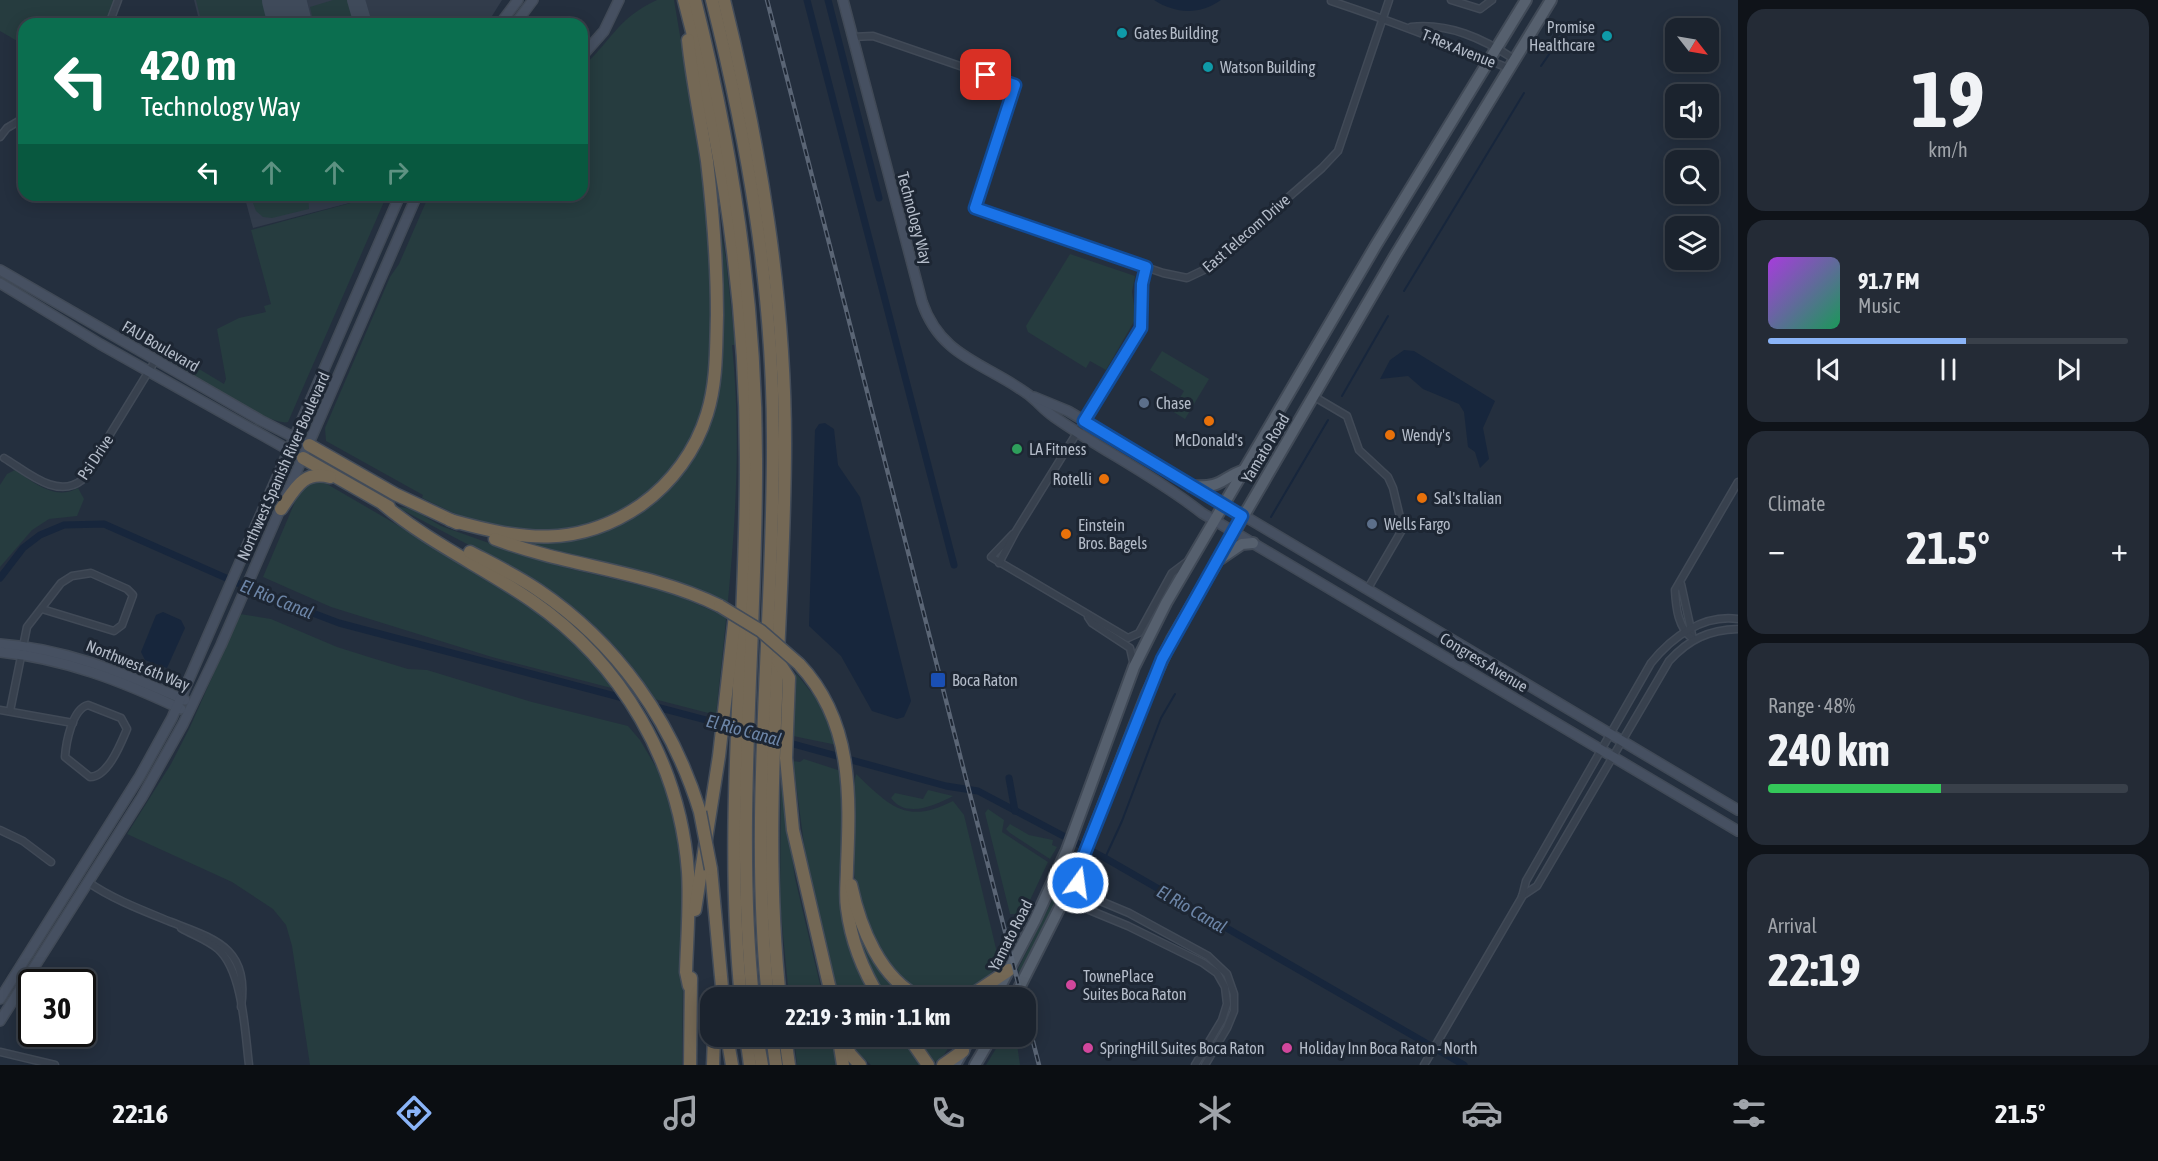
<!DOCTYPE html>
<meta charset="utf-8">
<style>
body{margin:0;font-family:"Asap Condensed",sans-serif;background:#242b36;color:#f1f3f6;height:100vh;display:flex;flex-direction:column;font-size:22px;white-space:nowrap}
*{box-sizing:border-box;margin:0}
p{font-size:20px;color:#a0a4aa}
.icon{flex:none;width:33px;height:33px;fill:none;stroke:currentColor;stroke-width:2;stroke-linecap:round;stroke-linejoin:round}
.map{position:relative;flex:1;overflow:hidden}
.panel{display:flex;flex-direction:column;gap:9px;padding:9px;background:#0f1319;width:420px}
.panel>*{flex:none}
.top-card{position:absolute;left:18px;top:18px;width:570px;height:183px;border-radius:18px;box-shadow:0 3px 15px #0003,0 0 0 2px #39404a;background:#0b6e4f;color:#fff;overflow:hidden}
.needle{width:39px;rotate:121deg}
.tools{position:absolute;left:1665px;top:18px;display:grid;gap:12px}
.tools a{display:grid;place-items:center;width:54px;height:54px;border-radius:12px;background:#1b232e;box-shadow:0 3px 15px #0003,0 0 0 2px #39404a;font-size:30px}
.speed{position:absolute;left:18px;top:969px;display:flex;gap:12px;font-size:30px;font-weight:700;text-align:center}
.speed>*{display:grid;place-content:center;width:78px;height:78px;border-radius:50%;background:#1b232e;box-shadow:0 3px 15px #0003,0 0 0 2px #39404a;line-height:1}
.speed .limit{border:3px solid #111;border-radius:9px;background:#fff;color:#111}
.pin{position:absolute;display:grid;place-items:center;width:51px;height:51px;color:#fff;margin:-26px;border-radius:12px;box-shadow:0 3px 9px #0006}
.me{position:absolute;width:66px;margin:-33px;rotate:14deg;stroke-linejoin:round;filter:drop-shadow(0 0 4px #0008)}
.turn{display:flex;align-items:center;gap:21px;height:126px;padding:0 24px;font-size:27px}
.turn .icon{width:78px;height:78px;stroke-width:2.5}
.turn b{display:block;font-size:42px;line-height:51px}
.lanes{display:flex;align-items:center;height:57px;padding:0 24px;background:#0003;justify-content:center;gap:30px;direction:ltr}
.lanes .off{opacity:.35}
.big{font-size:45px;font-weight:700;line-height:1.1}
.panel .widget{flex:1;display:flex;flex-direction:column;justify-content:center;gap:9px;min-width:0;padding:0 21px;border-radius:18px;background:#242b36}
.panel .dial{align-items:center;gap:0}
.dial b{font-size:78px;line-height:1}
.song{display:flex;align-items:center;gap:18px}
.cover{width:72px;height:72px;border-radius:9px;background:linear-gradient(135deg,hsl(280 70% 55%),hsl(150 70% 35%))}
.played{height:6px;border-radius:3px;background:linear-gradient(90deg,#8ab4f8 55%,#39404a 55%)}
.keys{display:flex;justify-content:space-around;direction:ltr}
.heat{display:flex;justify-content:space-between;align-items:center;font-size:33px;direction:ltr}
.charge{height:9px;border-radius:4px;background:linear-gradient(90deg,#34c759 48%,#39404a 0)}
.trip{position:absolute;left:700px;top:987px;width:336px;height:60px;border-radius:18px;background:#1b232e;box-shadow:0 3px 15px #0003,0 0 0 2px #39404a;font-weight:700;line-height:60px;text-align:center}
.menu{display:flex;height:96px;justify-content:space-around;align-items:center;background:#0b0e12;color:#a0a4aa}
.menu .icon{width:42px;height:42px}
.menu .selected{color:#8ab4f8}
.menu b{font-size:27px;color:#f1f3f6}
main{display:flex;flex:1;min-height:0}
.map>svg:first-child{display:block}
.airport{fill:#323c4b}
.green{fill:#263c3f}
.water{fill:#17263c}
.lines{fill:none;stroke-linecap:round;stroke-linejoin:round}
.stream{stroke:#17263c;stroke-width:2}
.canal{stroke:#17263c;stroke-width:7}
.taxiway{stroke:#3f4a5a;stroke-width:18}
.runway{stroke:#3f4a5a;stroke-width:44}
.street-casing{stroke:#414a57;stroke-width:9}
.secondary-casing{stroke:#414a57;stroke-width:12}
.primary-casing{stroke:#414a57;stroke-width:14}
.highway-casing{stroke:#434c59;stroke-width:15}
.street{stroke:#38414e;stroke-width:6}
.secondary{stroke:#465061;stroke-width:9}
.primary{stroke:#56606e;stroke-width:10}
.highway{stroke:#746855;stroke-width:12}
.rail-casing{stroke:#5a6575;stroke-width:4.5}
.rail{stroke:#1d2633;stroke-width:2;stroke-dasharray:7;stroke-linecap:butt}
.highway-bridge-casing{stroke:#434c59;stroke-width:15;stroke-linecap:butt}
.highway-bridge{stroke:#746855;stroke-width:12}
.route-casing{stroke:#114b97;stroke-width:15}
.route{stroke:#1a73e8;stroke-width:10}
.culture-dot{fill:#0f9aa8;stroke:#1d2633;stroke-width:2}
.service-dot{fill:#5c6f8a;stroke:#1d2633;stroke-width:2}
.food-dot{fill:#e8710a;stroke:#1d2633;stroke-width:2}
.leisure-dot{fill:#2e9e5b;stroke:#1d2633;stroke-width:2}
.transit-dot{fill:#1a4fb4;stroke:#1d2633;stroke-width:2}
.hotel-dot{fill:#d1479c;stroke:#1d2633;stroke-width:2}
.labels{text-anchor:middle;dominant-baseline:central;stroke-width:6;stroke-linejoin:round;paint-order:stroke}
.poi-label{font-size:16px;fill:#b4bcc9;stroke:#1d2633;text-anchor:start}
.street-label{font-size:16px;fill:#b4bcc9;stroke:#1d2633}
.water-label{font-size:18px;font-style:italic;fill:#6d86a8;stroke:#1d2633}
</style>
<main>
<div class="map">
<svg width="1738" height="1065" viewBox="0 0 1738 1065">
<rect width="100%" height="100%" fill="#242f3e"/>
<g class="airport">
<polygon points="194,0 502,0 487,24 200,24"/>
<polygon points="244,195 380,195 253,228"/>
</g>
<g class="green">
<polygon points="0,0 114,0 105,24 24,24 24,45 0,31"/>
<polygon points="196,0 262,0 268,24 202,24"/>
<polygon points="333,0 350,0 357,24 314,24 310,7"/>
<path d="M657,0h17c18,109 42,218 38,329 -1,25 -1,51 -7,76 -10,41 -39,77 -74,100 -34,23 -88,37 -130,26 -27,-7 -53,-21 -79,-33l1,-3 -97,-54 -1,-13 65,-151 9,-13 30,-69h153v-128c30,-26 35,-49 75,-67z"/>
<polygon points="250,195 308,195 309,209 272,218 263,217 256,211"/>
<path d="M380,195h7l-99,227c-18,6 -100,-51 -121,-63l-1,-10 58,35 2,-5 -9,-50 22,-11 27,-6 -2,-6 7,-2 -20,-74z"/>
<path d="M715,198l11,62 9,85h-3c13,124 -3,247 -16,370l-224,-58 -161,-50 -68,-30 37,-87 10,-8 18,-1 -1,3 175,102 66,49 36,38 42,13c-60,-91 -160,-130 -251,-180l17,3 29,17 73,26 57,17 98,23 53,23 1,-15c-64,-30 -134,-39 -202,-58l99,-18 32,-20 37,-41 32,-112 2,-14 -4,-1z"/>
<polygon points="1070,254 1135,276 1132,292 1136,318 1106,370 1090,361 1086,368 1028,332 1026,326"/>
<polygon points="1162,351 1209,379 1185,419 1172,411 1184,391 1150,370"/>
<path d="M15,470c20,13 40,31 63,18l6,11 -7,17 -28,3 -17,11 -32,37v-82l7,-11z"/>
<polygon points="240,614 271,619 337,647 372,658 408,669 427,670 532,702 628,726 640,740 663,779 677,833 684,883 682,1065 310,1065 292,946 286,925 273,909 232,882 127,834 171,764 190,727"/>
<polygon points="796,673 822,706 837,745 793,736"/>
<polygon points="804,759 841,771 842,899 876,997 839,997 807,867 793,761 800,762"/>
<path d="M856,774c34,32 50,51 97,27l11,14 35,146c-11,19 -25,31 -47,35 -55,9 -91,-71 -97,-116 -2,-21 -1,-43 0,-65 0,-13 -2,-29 1,-41z"/>
<polygon points="781,780 795,878 823,997 789,997 780,904"/>
<path d="M928,790l25,6c-17,9 -47,23 -62,2l4,-5 28,6z"/>
<polygon points="988,809 1004,820 1002,832 1048,862 1022,917 1017,920 1015,914 1010,914 985,813"/>
<polygon points="1010,824 1029,835 1053,840 1052,845 1057,847 1050,859 1010,833 1006,829"/>
<polygon points="1059,887 1061,892 1020,974 1018,969"/>
<path d="M854,909l11,28 49,60h-28c-17,-28 -29,-55 -32,-88z"/>
<polygon points="794,1037 832,1037 840,1065 797,1065"/>
<polygon points="849,1037 955,1037 944,1055 931,1065 871,1065 855,1050"/>
<polygon points="1003,1037 1016,1037 1020,1065 986,1065"/>
</g>
<g class="water">
<path d="M1154,0h67c-21,15 -46,14 -67,0z"/>
<polygon points="1404,350 1414,351 1495,401 1483,428 1489,459 1480,468 1475,452 1468,447 1464,412 1459,404 1423,389 1408,376 1380,379 1390,360"/>
<polygon points="825,423 834,429 838,465 860,497 911,701 904,717 897,719 872,711 841,656 809,626 815,430 819,424"/>
<polygon points="163,612 181,620 185,628 167,668 145,660 141,652 156,615"/>
</g>
<g class="lines">
<g class="stream">
<polyline points="1541,66 1550,53"/>
<polyline points="1404,291 1524,93"/>
<polyline points="1342,396 1388,316"/>
<polyline points="1271,517 1328,420"/>
<polyline points="1105,858 1122,821 1161,718 1175,694"/>
</g>
<g class="canal">
<polyline points="807,0 954,565"/>
<polyline points="828,0 879,198"/>
<polyline points="0,578 23,548 40,535 64,525 104,524 260,593 339,623 766,736"/>
<polyline points="786,742 946,786 978,791 1105,858 1464,1065"/>
<polyline points="1009,778 1015,811"/>
</g>
<polyline class="taxiway" points="356,0 363,24"/>
<polyline class="runway" points="284,0 290,24"/>
<g class="street-casing">
<g id="street">
<polyline points="1451,0 1480,9 1492,0"/>
<path d="M1331,1c60,20 119,43 177,67"/>
<polyline points="109,24 118,0"/>
<path d="M1411,27c38,-4 71,11 103,32"/>
<polyline points="852,37 873,36 1015,85 974,204 976,209 1163,273 1187,278 1206,269 1322,168 1338,151 1389,0"/>
<polyline points="0,137 7,128 24,118"/>
<polyline points="1313,396 1347,416 1359,450 1388,477 1393,488 1400,517 1406,523 1367,590"/>
<path d="M4,458c22,13 53,42 78,22l73,-119"/>
<polyline points="1013,534 991,557 1128,638 1139,633 1172,573 1188,561"/>
<path d="M999,563l17,-32 124,-200c8,-20 0,-42 6,-63"/>
<polyline points="1681,584 1693,639"/>
<polyline points="1088,617 1092,623 1130,648 1134,666"/>
<path d="M1693,639c-15,-11 -17,-31 -18,-49l63,-108"/>
<path d="M88,705l33,13 6,11c-6,14 -19,48 -37,48l-25,-20c1,-14 7,-48 23,-52z"/>
<polyline points="0,710 73,723"/>
<polyline points="10,711 27,627 61,583 72,576 91,573 127,589 133,595 122,625 114,631 42,609"/>
<polyline points="0,830 23,841 51,862"/>
<polyline points="1077,876 1081,891 1086,895 1129,913 1208,956 1227,974 1234,994 1234,1011 1227,1028 1205,1065"/>
<path d="M88,882c24,17 56,29 83,40 44,17 79,26 70,85"/>
<path d="M1522,896l15,-10 132,-225c20,-22 40,-31 69,-32"/>
<polyline points="1065,900 1128,926 1203,963 1217,973 1225,987 1227,1004 1222,1020 1195,1065"/>
<path d="M181,928c12,7 27,12 37,21 25,22 27,84 31,116"/>
<polyline points="0,1052 55,1065"/>
<path d="M1424,1065l98,-168 4,-16 125,-218c21,-26 52,-49 87,-44"/>
</g>
</g>
<g class="secondary-casing">
<g id="secondary">
<path d="M843,0l79,302c19,56 64,61 107,93 8,6 15,15 24,21 48,34 102,60 149,97l536,318"/>
<polyline points="500,24 518,0"/>
<polyline points="515,24 533,0"/>
<polyline points="582,56 604,31 619,0"/>
<polyline points="0,270 260,420 309,445"/>
<polyline points="0,283 100,344 303,458"/>
<polyline points="1034,397 1068,411 1738,810"/>
<path d="M0,644c68,5 124,30 185,56"/>
<path d="M0,652c66,7 122,29 181,57"/>
<polyline points="0,999 140,776 172,718 400,195"/>
<polyline points="0,1021 142,797 183,724 221,645 417,195"/>
</g>
</g>
<g class="primary-casing">
<g id="primary">
<path d="M1191,486c33,2 28,-7 53,-16"/>
<polyline points="1220,559 1242,544 1253,543"/>
<polyline points="1065,898 1065,862"/>
<polyline points="994,998 1035,920 1067,850 1134,667 1166,603 1376,245 1526,0"/>
<polyline points="1014,998 1076,875 1146,696 1172,639 1395,256 1551,0"/>
<polyline points="955,1065 971,1036"/>
<polyline points="975,1065 992,1036"/>
</g>
</g>
<g class="highway-casing">
<g id="highway">
<path d="M684,0c40,151 62,302 62,458 1,180 -23,360 -5,540"/>
<path d="M695,0c38,151 61,302 61,458 1,180 -21,360 -3,540"/>
<path d="M712,0c36,144 61,289 61,438 1,187 -24,374 -5,560"/>
<path d="M724,0c36,146 61,293 61,443 0,185 -25,370 -5,555"/>
<polyline points="309,445 395,494 457,523"/>
<polyline points="303,458 389,507"/>
<path d="M383,504c45,38 100,63 149,97 90,62 148,162 156,271 2,33 -1,67 -2,100l3,14"/>
<path d="M281,509c14,-20 22,-39 49,-32"/>
<path d="M450,520c71,20 127,29 191,-15 31,-22 55,-55 66,-91 10,-32 9,-65 10,-99 0,-51 -4,-103 -10,-154 -6,-40 -15,-80 -19,-121"/>
<path d="M495,539c74,28 154,32 225,67"/>
<path d="M470,552c23,12 46,23 68,38 79,53 134,131 162,222"/>
<polyline points="778,661 789,678 786,758 793,830 832,998"/>
<path d="M799,664c54,57 51,130 48,203 0,14 -2,27 0,41 4,32 16,63 33,90"/>
<polyline points="711,869 723,998"/>
<path d="M851,885c9,42 29,94 70,113"/>
<polyline points="695,910 719,756 735,615"/>
<polyline points="967,998 1009,970"/>
<polyline points="727,1036 732,1065"/>
<polyline points="746,1036 750,1065"/>
<polyline points="757,1036 762,1065"/>
<polyline points="772,1036 776,1065"/>
<polyline points="785,1036 789,1065"/>
<polyline points="842,1036 850,1054 860,1065"/>
<polyline points="908,1036 928,1065"/>
<polyline points="839,1040 843,1065"/>
<polyline points="690,1065 691,978"/>
<polyline points="713,1065 714,1036"/>
<polyline points="943,1065 963,1051"/>
</g>
</g>
<use href="#street" class="street"/>
<use href="#secondary" class="secondary"/>
<use href="#primary" class="primary"/>
<use href="#highway" class="highway"/>
<g class="rail-casing">
<g id="rail">
<polyline points="767,0 1022,998"/>
<polyline points="1026,1014 1039,1065"/>
</g>
</g>
<use href="#rail" class="rail"/>
<g class="highway-bridge-casing">
<g id="highway-bridge">
<polyline points="720,606 761,631 799,664"/>
<polyline points="700,812 711,869"/>
</g>
</g>
<use href="#highway-bridge" class="highway-bridge"/>
</g>
<g class="lines">
<g class="route-casing">
<polyline id="route" points="986,75 1015,85 975,208 1146,267 1142,284 1141,328 1084,421 1242,516 1162,659 1076,875 1078,883"/>
</g>
<use href="#route" class="route"/>
</g>
<g class="culture-dot">
<circle cx="1122" cy="33" r="6"/>
<circle cx="1607" cy="36" r="6"/>
<circle cx="1208" cy="67" r="6"/>
</g>
<g class="service-dot">
<circle cx="1144" cy="403" r="6"/>
<circle cx="1372" cy="524" r="6"/>
</g>
<g class="food-dot">
<circle cx="1209" cy="421" r="6"/>
<circle cx="1390" cy="435" r="6"/>
<circle cx="1104" cy="479" r="6"/>
<circle cx="1422" cy="498" r="6"/>
<circle cx="1066" cy="534" r="6"/>
</g>
<circle class="leisure-dot" cx="1017" cy="449" r="6"/>
<rect class="transit-dot" x="930" y="672" width="16" height="16" rx="3"/>
<g class="hotel-dot">
<circle cx="1071" cy="985" r="6"/>
<circle cx="1088" cy="1048" r="6"/>
<circle cx="1287" cy="1048" r="6"/>
</g>
<g class="labels">
<g class="poi-label">
<text x="1595" y="27" text-anchor="end">Promise<tspan x="1595" dy="18">Healthcare</tspan></text>
<text x="1134" y="33">Gates Building</text>
<text x="1220" y="67">Watson Building</text>
<text x="1156" y="403">Chase</text>
<text x="1402" y="435">Wendy's</text>
<text x="1209" y="440" text-anchor="middle">McDonald's</text>
<text x="1029" y="449">LA Fitness</text>
<text x="1092" y="479" text-anchor="end">Rotelli</text>
<text x="1434" y="498">Sal's Italian</text>
<text x="1384" y="524">Wells Fargo</text>
<text x="1078" y="525">Einstein<tspan x="1078" dy="18">Bros. Bagels</tspan></text>
<text x="952" y="680">Boca Raton</text>
<text x="1083" y="976">TownePlace<tspan x="1083" dy="18">Suites Boca Raton</tspan></text>
<text x="1100" y="1048">SpringHill Suites Boca Raton</text>
<text x="1299" y="1048">Holiday Inn Boca Raton - North</text>
</g>
<g class="street-label">
<text transform="translate(1459 48) rotate(22)">T-Rex Avenue</text>
<text transform="translate(915 218) rotate(75)">Technology Way</text>
<text transform="translate(1246 233) rotate(-41)">East Telecom Drive</text>
<text transform="translate(161 346) rotate(30)">FAU Boulevard</text>
<text transform="translate(1265 448) rotate(-59)">Yamato Road</text>
<text transform="translate(95 457) rotate(-56)">Psi Drive</text>
<text transform="translate(283 466) rotate(-66)">Northwest Spanish River Boulevard</text>
<text transform="translate(1484 662) rotate(31)">Congress Avenue</text>
<text transform="translate(138 665) rotate(22)">Northwest 6th Way</text>
<text transform="translate(1010 935) rotate(-63)">Yamato Road</text>
</g>
<g class="water-label">
<text transform="translate(277 599) rotate(22)">El Rio Canal</text>
<text transform="translate(744 730) rotate(15)">El Rio Canal</text>
<text transform="translate(1192 909) rotate(30)">El Rio Canal</text>
</g>
</g>
</svg>
<div class="tools">
<a><svg class="needle" viewBox="-14 -14 28 28"><path d="M0-13l5 13h-10z" fill="#e53935"/><path d="M0 13l5-13h-10z" fill="#a0a4aa"/></svg></a>
<a><svg class="icon" aria-label="sound" viewBox="0 0 24 24"><path d="M4 9h4l5-4v14l-5-4H4zM17 9q2 3 0 6"/></svg></a>
<a><svg class="icon" aria-label="search" viewBox="0 0 24 24"><circle cx="10" cy="10" r="6"/><path d="M15 15l6 6"/></svg></a>
<a><svg class="icon" aria-label="layers" viewBox="0 0 24 24"><path d="M12 4l9 5-9 5-9-5zM3 14l9 5 9-5"/></svg></a>
</div>
<div class="speed"><div class="limit">30</div></div>
<div class="pin" style="left:986px;top:75px;background:#d93025"><svg class="icon" aria-label="arrive" viewBox="0 0 24 24"><path d="M6 21V4h12l-3 4 3 4H6"/></svg></div>
<svg class="me" style="left:1078px;top:883px" viewBox="-20 -20 40 40"><circle r="17" fill="#1a73e8" stroke="#fff" stroke-width="3"/><path d="M0-11L8 9 0 5-8 9z" fill="#fff"/></svg>
<div class="trip">22:19 · 3 min · 1.1 km</div>
<div class="top-card">
<div class="turn"><svg class="icon" aria-label="left" viewBox="0 0 24 24"><path d="M17 20v-9H6M10 6l-5 5 5 5"/></svg><div><b>420 m</b>Technology Way</div></div>
<div class="lanes"><svg class="icon" aria-label="left" viewBox="0 0 24 24"><path d="M17 20v-9H6M10 6l-5 5 5 5"/></svg><svg class="icon off" aria-label="ahead" viewBox="0 0 24 24"><path d="M12 20V5M6 11l6-6 6 6"/></svg><svg class="icon off" aria-label="ahead" viewBox="0 0 24 24"><path d="M12 20V5M6 11l6-6 6 6"/></svg><svg class="icon off" aria-label="right" viewBox="0 0 24 24"><path d="M7 20v-9h11M14 6l5 5-5 5"/></svg></div>
</div>
</div>
<section class="panel">
<div class="widget dial"><b>19</b><p>km/h</p></div>
<div class="widget">
<div class="song"><i class="cover"></i><div><b>91.7 FM</b><p>Music</p></div></div>
<div class="played"></div>
<div class="keys"><svg class="icon" aria-label="previous" viewBox="0 0 24 24"><path d="M18 5L8 12l10 7zM5 5v14"/></svg><svg class="icon" aria-label="pause" viewBox="0 0 24 24"><path d="M8 5v14M16 5v14"/></svg><svg class="icon" aria-label="next" viewBox="0 0 24 24"><path d="M6 5l10 7-10 7zM19 5v14"/></svg></div>
</div>
<div class="widget"><p>Climate</p>
<div class="heat"><a>−</a><b class="big">21.5°</b><a>+</a></div>
</div>
<div class="widget"><p>Range · 48%</p><b class="big">240 km</b><div class="charge"></div></div>
<div class="widget"><p>Arrival</p><b class="big">22:19</b></div>
</section>
</main>
<nav class="menu">
<b>22:16</b>
<svg class="icon selected" aria-label="directions" viewBox="0 0 24 24"><path d="M12 3l9 9-9 9-9-9zM9 14v-3h6M13 9l2 2-2 2"/></svg>
<svg class="icon" aria-label="music" viewBox="0 0 24 24"><path d="M9 18V5l10-2v13"/><circle cx="6" cy="18" r="3"/><circle cx="16" cy="16" r="3"/></svg>
<svg class="icon" aria-label="phone" viewBox="0 0 24 24"><path d="M5 4h4l2 5-3 2q2 4 5 5l2-3 5 2v4C11 20 4 13 5 4z"/></svg>
<svg class="icon" aria-label="climate" viewBox="0 0 24 24"><path d="M12 3v18M4 7l16 10M4 17L20 7"/></svg>
<svg class="icon" aria-label="car" viewBox="0 0 24 24"><path d="M5 17H2v-5l4-1 3-4h7l3 4 3 1v5h-3M9 17h6M6 11h13"/><circle cx="7" cy="17" r="2"/><circle cx="17" cy="17" r="2"/></svg>
<svg class="icon" aria-label="filters" viewBox="0 0 24 24"><path d="M4 7h16M4 17h16"/><circle cx="9" cy="7" r="2"/><circle cx="15" cy="17" r="2"/></svg>
<b>21.5°</b>
</nav>
